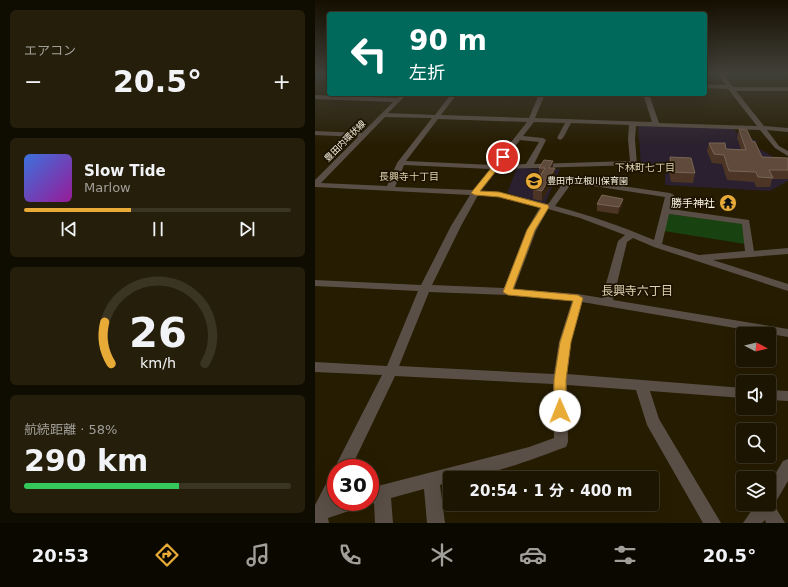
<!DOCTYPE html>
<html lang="ja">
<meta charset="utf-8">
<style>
body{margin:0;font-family:"DejaVu Sans","Noto Sans JP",sans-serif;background:#251e0b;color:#f1f3f6;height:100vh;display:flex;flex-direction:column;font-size:15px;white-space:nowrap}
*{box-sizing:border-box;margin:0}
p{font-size:13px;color:#a09f99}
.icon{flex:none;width:22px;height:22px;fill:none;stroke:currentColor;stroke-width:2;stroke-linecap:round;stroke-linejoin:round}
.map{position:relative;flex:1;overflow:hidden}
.drawer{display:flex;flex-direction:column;gap:10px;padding:10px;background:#0f0c01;width:315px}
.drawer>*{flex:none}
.banner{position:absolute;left:12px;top:12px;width:380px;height:84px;border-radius:4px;box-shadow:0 4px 16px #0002,0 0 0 1px #3a3423;background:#00695c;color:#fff;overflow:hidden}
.needle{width:26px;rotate:97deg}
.fabs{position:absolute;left:421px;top:327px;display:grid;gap:8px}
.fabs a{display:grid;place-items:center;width:40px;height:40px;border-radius:4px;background:#1c1501;box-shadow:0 4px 16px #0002,0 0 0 1px #3a3423;font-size:20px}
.speed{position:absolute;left:12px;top:459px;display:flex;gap:8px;font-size:20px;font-weight:700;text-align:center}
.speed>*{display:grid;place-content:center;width:52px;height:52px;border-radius:50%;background:#1c1501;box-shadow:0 4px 16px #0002,0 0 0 1px #3a3423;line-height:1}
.speed .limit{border:6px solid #d22;background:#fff;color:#111}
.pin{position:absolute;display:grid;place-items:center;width:34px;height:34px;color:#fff;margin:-17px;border:2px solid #fff;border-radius:50%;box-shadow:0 1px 4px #0007}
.me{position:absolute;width:44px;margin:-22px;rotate:359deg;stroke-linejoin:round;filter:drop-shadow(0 0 3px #0008)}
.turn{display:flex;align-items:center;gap:14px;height:84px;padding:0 16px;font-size:18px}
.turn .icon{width:52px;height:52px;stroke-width:2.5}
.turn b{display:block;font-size:28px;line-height:34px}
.big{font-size:30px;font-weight:700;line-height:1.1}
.drawer .card{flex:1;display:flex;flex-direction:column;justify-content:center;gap:6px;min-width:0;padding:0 14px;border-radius:6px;background:#251e0b}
.drawer .dial{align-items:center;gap:0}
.dial svg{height:104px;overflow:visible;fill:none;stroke:#3a3423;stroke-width:7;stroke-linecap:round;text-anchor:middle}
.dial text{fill:#f1f3f6;stroke:none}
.song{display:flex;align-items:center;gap:12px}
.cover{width:48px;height:48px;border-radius:6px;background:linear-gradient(135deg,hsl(220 70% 55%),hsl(300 70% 35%))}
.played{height:4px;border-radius:2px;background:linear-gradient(90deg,#e9ab38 40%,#3a3423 40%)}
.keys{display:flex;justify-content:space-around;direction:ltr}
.heat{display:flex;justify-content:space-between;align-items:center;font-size:22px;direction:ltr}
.charge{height:6px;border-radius:3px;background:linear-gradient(90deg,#34c759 58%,#3a3423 0)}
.trip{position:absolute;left:128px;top:471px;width:216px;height:40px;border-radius:4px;background:#1c1501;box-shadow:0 4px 16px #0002,0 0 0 1px #3a3423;font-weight:700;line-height:40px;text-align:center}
.dock{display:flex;height:64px;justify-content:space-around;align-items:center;background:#0b0800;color:#a09f99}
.dock .icon{width:28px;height:28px}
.dock .active{color:#e9ab38}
.dock b{font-size:18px;color:#f1f3f6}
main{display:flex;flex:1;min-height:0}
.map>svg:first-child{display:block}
.education{fill:#2a202f}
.green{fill:#184210}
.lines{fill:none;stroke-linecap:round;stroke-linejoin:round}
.river{fill:#04373d;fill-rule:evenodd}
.minor{fill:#5a4f46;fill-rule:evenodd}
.wall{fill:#4d3526}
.shaded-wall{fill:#36230f}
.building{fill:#604a3b;stroke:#786555}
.route{fill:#e9ab38;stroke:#976f24}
.labels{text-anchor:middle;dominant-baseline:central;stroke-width:3.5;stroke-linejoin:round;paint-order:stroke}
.far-street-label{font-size:9px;fill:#fbf5e4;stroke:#1d1300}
.far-poi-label{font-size:9px;fill:#fbf5e4;stroke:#1d1300;text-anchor:start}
.far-neighbourhood-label{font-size:10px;fill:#dfd2b2;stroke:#1d1300}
.poi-label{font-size:11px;fill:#fbf5e4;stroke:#1d1300;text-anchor:end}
.neighbourhood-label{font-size:12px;fill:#dfd2b2;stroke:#1d1300}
</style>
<main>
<section class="drawer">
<div class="card"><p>エアコン</p>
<div class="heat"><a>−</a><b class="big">20.5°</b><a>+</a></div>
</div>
<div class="card">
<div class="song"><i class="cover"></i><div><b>Slow Tide</b><p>Marlow</p></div></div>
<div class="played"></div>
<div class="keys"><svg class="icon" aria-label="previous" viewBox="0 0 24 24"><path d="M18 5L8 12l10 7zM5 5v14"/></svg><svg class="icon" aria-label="pause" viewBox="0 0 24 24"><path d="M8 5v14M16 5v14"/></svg><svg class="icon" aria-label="next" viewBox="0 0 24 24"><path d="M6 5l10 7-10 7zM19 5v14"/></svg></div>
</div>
<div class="card dial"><svg viewBox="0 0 100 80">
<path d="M14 69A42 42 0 1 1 86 69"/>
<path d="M14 69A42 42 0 0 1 9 37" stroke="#e9ab38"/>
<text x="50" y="56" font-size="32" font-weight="700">26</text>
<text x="50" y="72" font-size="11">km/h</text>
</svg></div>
<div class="card"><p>航続距離 · 58%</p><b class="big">290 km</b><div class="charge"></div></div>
</section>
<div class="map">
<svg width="473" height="523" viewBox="0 0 473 523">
<rect width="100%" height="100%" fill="#261c01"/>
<g class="education">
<polygon points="323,125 418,128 423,134 443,141 436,144 473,165 473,181 455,191 350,185 350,166 326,165"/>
<polygon points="202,168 245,169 230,204 192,193"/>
</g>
<polygon class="green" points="353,214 425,223 428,225 430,244 349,231"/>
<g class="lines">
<polygon class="river" points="6,73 14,73 14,76 0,82 0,76"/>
<g class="minor">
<path d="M402,73h5l11,14h55v4h-52l28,35 24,2v4l-21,-2 12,16 9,5v5l-13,-8 -15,-18 -124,-4 -1,13 2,26 -139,4 -17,22 18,1 48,12 2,-1 16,-23 9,-1 96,14 4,2 -3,14 78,11 5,31 34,-3v6l-75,6 75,24v7l-134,-44 -21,-9 -6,4 -14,58 175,29v8l-206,-35 -11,40 -4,32 176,14v10l-93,-7 9,28 62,104h-18l-56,-98 -11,-35 -69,-5 1,57 -2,5c-33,12 -80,31 -116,31v4l-10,3 5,38h-18l-3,-34 -33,9 2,25h-18l-1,-20 -4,1 -5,-2h5v-14l159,-41 25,-9 -1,-54 -158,-8 -44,92h-15v2l-1,-2 2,-5 45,-88 -67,-3v-10l72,4 31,-75 -103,-5v-6l106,5 30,-59 19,-31 -155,-8v-7l43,-43 -43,-2v-4l47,2 31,-31 -78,-3v-4l82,3 4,-4h6l-19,19 47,2 16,-21h6l-16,21 88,3 10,-24h6l-10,24 117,4 -9,-28h6l10,29 98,3 -29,-37 -23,-1v-4l21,1zM70,117l47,1 -35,45 -10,23 -66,-3zM123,119l89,3 -34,43 -87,-4zM219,122l31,1 -8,15 3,2 3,-2 8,-15 58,2 -1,14 2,22 -96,3 12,-24 -3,-2 -20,-2zM205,140l19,2 -13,22 -25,1zM89,165l86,4 -17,21 -78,-3zM259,183l91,14 -11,43c-33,-14 -65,-25 -99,-34l16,-22zM163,195l21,1 41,11 -14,24 -22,57 -72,-3 29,-59zM233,209l32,9 45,17 -7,6 -16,57 -24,-4 -64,-5 22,-58zM354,214l73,10 3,27 -46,4 -37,-11zM114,292l79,3 64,6 -13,41 -5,32 -155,-8z"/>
<polygon points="454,390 473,391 473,401 454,400"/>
<polygon points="473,459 473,481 459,505 470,523 451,523 450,520 447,523 428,523 441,504 454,504 454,484 468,461"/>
<polygon points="21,474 21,502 45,502 43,508 13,518 14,523 0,523 0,505 15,476"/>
</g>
</g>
<g class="wall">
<polygon points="424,129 437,141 447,157 473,158 473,179 457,179 455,187 441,187 439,182 412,180 407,164 397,163 392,151 394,143 411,149 426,149 422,138"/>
<polygon points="355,157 380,173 378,183 356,182 353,166"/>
<polygon points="224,168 240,168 240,178 227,201 218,199 218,189 224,177"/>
<polygon points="308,199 307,206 303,214 282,211 282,204"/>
</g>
<g class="shaded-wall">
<polygon points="238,161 238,170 234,168"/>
<polygon points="240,168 240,178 227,201 227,191"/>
<polygon points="308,199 307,206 303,214 304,207"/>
</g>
<g class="building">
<polygon points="424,129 432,130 437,141 440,142 447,157 473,158 473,170 454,170 458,178 443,177 441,172 414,171 409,155 399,154 394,143 410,143 411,149 431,150"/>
<polygon points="355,157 376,158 380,173 357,172"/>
<polygon points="229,160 238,161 234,168 240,168 227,191 218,189 230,168 224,168"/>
<polygon points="287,195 308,199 304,207 282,204"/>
</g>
<linearGradient id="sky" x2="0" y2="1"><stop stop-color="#150f01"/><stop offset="0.5" stop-color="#414038"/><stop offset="1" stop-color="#414038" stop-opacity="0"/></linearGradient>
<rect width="473" height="146" fill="url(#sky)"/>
<polygon class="route" points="188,155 192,157 165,191 184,192 233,205 234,207 220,230 198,289 263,295 268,298 256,342 251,380 251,411 250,414 245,416 241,414 239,411 239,380 245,342 258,301 193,295 188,292 212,230 226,208 184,197 160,195 156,193 186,156"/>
<defs>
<g id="school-disc" transform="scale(0.9)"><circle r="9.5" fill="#e9ab38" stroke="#1d1300"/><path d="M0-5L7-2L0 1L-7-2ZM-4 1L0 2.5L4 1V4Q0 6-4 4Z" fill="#111"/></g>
<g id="temple-disc" transform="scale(0.9)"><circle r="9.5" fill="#e9ab38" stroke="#1d1300"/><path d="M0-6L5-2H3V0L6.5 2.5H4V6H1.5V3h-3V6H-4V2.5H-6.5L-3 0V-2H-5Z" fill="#111"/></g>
</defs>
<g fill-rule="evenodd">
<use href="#school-disc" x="219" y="181"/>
<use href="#temple-disc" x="413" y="203"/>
</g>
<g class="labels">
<g class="far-street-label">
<text transform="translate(30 141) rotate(-45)">豊田内環状線</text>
</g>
<g class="far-poi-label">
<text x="232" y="181">豊田市立根川保育園</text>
</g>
<g class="far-neighbourhood-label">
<text x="330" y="167">下林町七丁目</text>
<text x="94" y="176">長興寺十丁目</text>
</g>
<g class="poi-label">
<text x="400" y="203">勝手神社</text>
</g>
<g class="neighbourhood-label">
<text x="322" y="291">長興寺六丁目</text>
</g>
</g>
</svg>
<div class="fabs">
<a><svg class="needle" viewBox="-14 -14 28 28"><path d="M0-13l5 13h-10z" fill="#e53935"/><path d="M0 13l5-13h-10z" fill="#a09f99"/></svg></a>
<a><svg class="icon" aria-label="sound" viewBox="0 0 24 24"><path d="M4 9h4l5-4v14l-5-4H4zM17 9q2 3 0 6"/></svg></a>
<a><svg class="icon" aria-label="search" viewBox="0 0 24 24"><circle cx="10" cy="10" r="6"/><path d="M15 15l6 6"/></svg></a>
<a><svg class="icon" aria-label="layers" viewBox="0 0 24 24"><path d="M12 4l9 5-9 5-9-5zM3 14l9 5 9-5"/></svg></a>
</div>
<div class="speed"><div class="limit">30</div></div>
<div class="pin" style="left:188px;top:157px;background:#d93025"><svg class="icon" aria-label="arrive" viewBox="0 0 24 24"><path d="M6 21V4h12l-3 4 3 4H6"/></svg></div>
<svg class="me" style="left:245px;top:411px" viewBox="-20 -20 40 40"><circle r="19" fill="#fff"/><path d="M0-13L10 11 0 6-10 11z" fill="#e9ab38"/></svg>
<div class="trip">20:54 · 1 分 · 400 m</div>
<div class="banner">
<div class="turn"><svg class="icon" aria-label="left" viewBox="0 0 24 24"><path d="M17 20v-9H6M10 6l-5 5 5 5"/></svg><div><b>90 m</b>左折</div></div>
</div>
</div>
</main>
<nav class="dock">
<b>20:53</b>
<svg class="icon active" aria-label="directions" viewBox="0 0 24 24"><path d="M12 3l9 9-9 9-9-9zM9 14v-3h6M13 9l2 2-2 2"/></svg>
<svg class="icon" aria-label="music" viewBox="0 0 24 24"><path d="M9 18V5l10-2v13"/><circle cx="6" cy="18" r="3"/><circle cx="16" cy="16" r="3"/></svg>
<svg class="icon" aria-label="phone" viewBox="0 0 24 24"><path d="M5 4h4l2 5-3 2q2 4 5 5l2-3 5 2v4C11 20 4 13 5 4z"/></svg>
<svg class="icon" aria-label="climate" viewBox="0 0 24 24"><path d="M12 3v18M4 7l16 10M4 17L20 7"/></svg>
<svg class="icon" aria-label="car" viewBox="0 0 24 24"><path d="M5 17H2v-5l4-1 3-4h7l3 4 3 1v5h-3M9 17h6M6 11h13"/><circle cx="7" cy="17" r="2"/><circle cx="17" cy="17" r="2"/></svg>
<svg class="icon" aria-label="filters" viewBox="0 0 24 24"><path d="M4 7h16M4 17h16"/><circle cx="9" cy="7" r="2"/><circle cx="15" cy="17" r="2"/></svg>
<b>20.5°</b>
</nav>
